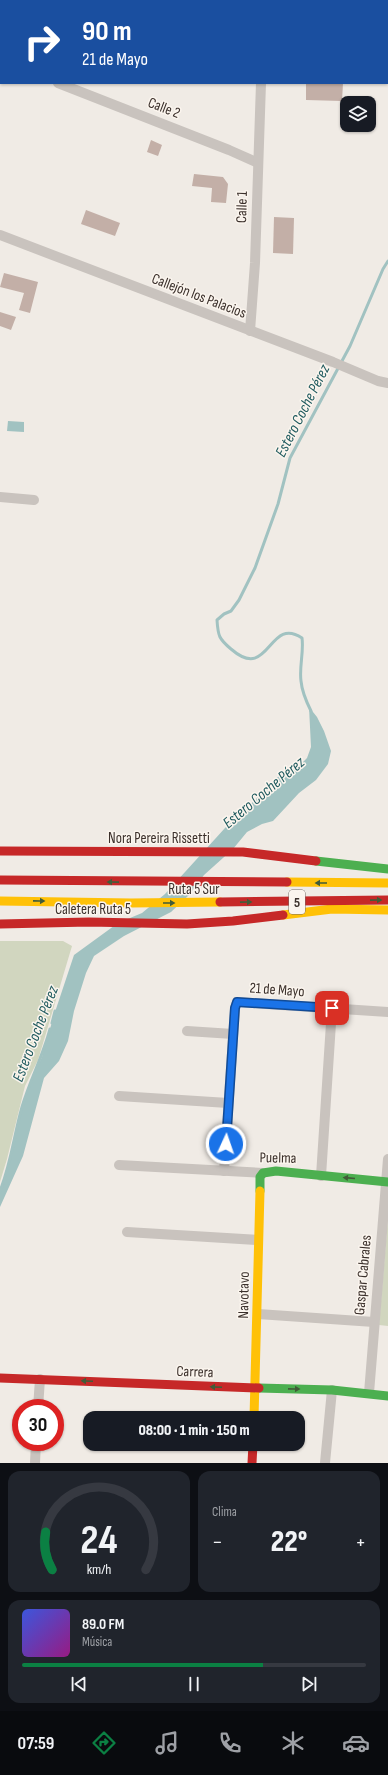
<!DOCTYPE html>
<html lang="es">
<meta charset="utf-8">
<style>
body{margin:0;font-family:"Sofia Sans Condensed",sans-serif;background:#20242c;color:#f1f3f6;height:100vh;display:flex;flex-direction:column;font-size:15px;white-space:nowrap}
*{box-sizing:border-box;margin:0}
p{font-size:13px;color:#9ea1a6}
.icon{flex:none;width:22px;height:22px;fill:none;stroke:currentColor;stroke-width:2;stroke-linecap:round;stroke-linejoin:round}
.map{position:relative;height:1463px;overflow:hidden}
.panel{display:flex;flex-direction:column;gap:8px;padding:8px;background:#0d0f14;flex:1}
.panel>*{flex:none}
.hud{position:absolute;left:0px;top:0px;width:388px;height:84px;box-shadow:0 1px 3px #0004;background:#1a4fa0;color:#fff;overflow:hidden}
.fabs{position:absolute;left:340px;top:96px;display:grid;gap:8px}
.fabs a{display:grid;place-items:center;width:36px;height:36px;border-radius:8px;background:#171b24;box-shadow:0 1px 3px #0004;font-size:20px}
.speed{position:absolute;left:12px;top:1399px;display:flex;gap:8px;font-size:20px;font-weight:700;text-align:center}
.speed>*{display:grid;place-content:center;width:52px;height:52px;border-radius:50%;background:#171b24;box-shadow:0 1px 3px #0004;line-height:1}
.speed .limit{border:6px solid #d22;background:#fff;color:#111}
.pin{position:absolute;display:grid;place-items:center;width:34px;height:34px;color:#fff;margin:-17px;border-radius:8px;box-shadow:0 2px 6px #0006}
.me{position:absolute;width:44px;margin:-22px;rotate:3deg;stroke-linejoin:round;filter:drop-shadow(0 0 3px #0008)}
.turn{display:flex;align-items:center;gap:14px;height:84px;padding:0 16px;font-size:18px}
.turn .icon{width:52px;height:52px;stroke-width:2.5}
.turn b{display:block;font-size:28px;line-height:34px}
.big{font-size:30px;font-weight:800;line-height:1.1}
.panel .tile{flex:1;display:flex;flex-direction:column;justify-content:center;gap:6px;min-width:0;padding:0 14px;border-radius:12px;background:#20242c}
.panel .dial{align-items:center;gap:0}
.dial svg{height:104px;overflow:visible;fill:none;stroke:#363941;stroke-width:7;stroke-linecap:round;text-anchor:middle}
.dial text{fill:#f1f3f6;stroke:none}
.song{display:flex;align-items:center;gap:12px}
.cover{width:48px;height:48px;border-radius:6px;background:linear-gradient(135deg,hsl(230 70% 55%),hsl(310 70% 35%))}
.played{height:4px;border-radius:2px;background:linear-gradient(90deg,#0b8043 70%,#363941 70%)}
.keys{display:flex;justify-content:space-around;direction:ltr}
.heat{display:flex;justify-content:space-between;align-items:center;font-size:22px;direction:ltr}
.panel .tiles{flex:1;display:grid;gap:8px;grid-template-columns:1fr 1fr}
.tile:last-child{grid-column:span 2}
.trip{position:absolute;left:83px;top:1411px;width:222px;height:40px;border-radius:12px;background:#171b24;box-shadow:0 1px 3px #0004;font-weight:800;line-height:40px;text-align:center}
.tabs{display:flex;height:64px;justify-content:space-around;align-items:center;background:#090b0e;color:#9ea1a6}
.tabs .icon{width:28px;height:28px}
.tabs .active{color:#0b8043}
.tabs b{font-size:18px;color:#f1f3f6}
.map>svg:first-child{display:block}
.green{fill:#d1d6bf}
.water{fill:#a1c2c1}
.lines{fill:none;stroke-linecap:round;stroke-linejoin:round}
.stream{stroke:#a1c2c1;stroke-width:3}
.building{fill:#c3afa7}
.street{stroke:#c9c3be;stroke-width:10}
.fast{stroke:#4caf50;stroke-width:9}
.slow{stroke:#ffc107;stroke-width:9}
.jam{stroke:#c62828;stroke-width:9}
.oneway{fill:#415c38}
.route-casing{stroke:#114b97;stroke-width:10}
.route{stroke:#1a73e8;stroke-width:7}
.labels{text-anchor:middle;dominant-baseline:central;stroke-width:3;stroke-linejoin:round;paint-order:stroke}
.shield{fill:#fbf5ee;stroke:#756b66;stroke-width:1}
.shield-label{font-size:14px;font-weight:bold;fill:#3b302b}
.street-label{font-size:15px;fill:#3b302b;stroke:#fbf5ee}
.water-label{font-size:16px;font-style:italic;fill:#1f5a5e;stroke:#fbf5ee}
</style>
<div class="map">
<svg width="388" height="1463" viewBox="0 0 388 1463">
<rect width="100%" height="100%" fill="#f0ebe5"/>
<g class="green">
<polygon points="0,941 63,941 72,946 38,1060 25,1086 7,1159 0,1182"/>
<polygon points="388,1217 388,1326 379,1325"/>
</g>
<g class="water">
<polygon points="8,421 24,422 24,432 7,431"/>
<polygon points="309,707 317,717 324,731 331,751 328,764 316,780 299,793 273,821 262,824 247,832 233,849 204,875 189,895 171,912 124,936 94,956 86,973 74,1011 68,1041 59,1061 44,1078 23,1156 0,1207 0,1191 10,1160 22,1107 28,1088 42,1057 54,1015 74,955 118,923 142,913 165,894 225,828 256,799 268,785 284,772 300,765 307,758 311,747"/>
</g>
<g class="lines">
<g class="stream">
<path d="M311,711c-5,-10 -9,-19 -10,-30 -2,-14 3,-29 1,-43 -34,-23 -32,45 -71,11 -12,-10 -13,-13 -14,-29l7,-6 7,-3 8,-11 16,-32 23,-64 12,-46 60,-112 33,-77 5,-8"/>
<polyline points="52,1023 55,1011"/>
<path d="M0,1191c11,-27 14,-56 22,-84 8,-27 21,-51 28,-78"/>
</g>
</g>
<g class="building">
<polygon points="306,83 343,83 342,101 306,100"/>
<polygon points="151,140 162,145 158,156 147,152"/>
<polygon points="194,174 223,177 228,184 226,203 211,202 212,188 192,186"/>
<polygon points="86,210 120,223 115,236 81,224"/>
<polygon points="274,217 294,218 293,254 273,253"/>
<polygon points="4,273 38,282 30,313 19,310 24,293 0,287"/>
<polygon points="0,312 16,317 11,330 0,326"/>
</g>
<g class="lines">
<g class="street">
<polyline points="33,1 33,0"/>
<polyline points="268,1 269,0"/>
<polyline points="58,83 229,150 258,163"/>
<polyline points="0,235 333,362 378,381 388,383"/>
<polyline points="250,331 255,263 261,83"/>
<polyline points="0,497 34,500"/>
<polyline points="187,1031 233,1034"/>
<polyline points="119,1096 228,1103"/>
<polyline points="119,1165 263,1173"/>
<polyline points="224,1171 235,1008 237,1002 388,1012"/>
<polyline points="321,1176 332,1008"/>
<polyline points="127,1232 258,1240"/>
<polyline points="258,1314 374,1322"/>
<polyline points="369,1393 388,1159"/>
<polyline points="38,1408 40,1379"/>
<polyline points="35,1463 36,1442"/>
<polyline points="325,1463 332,1390"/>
</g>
<g class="fast">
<polyline points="316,861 388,869"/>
<polyline points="260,1191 260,1177 263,1173 276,1171 388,1182"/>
<polyline points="259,1388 332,1390 388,1396"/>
</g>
<g class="slow">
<polyline points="287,882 388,883"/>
<polyline points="0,901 131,903 220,902"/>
<polyline points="283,915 332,909 388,910"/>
<polyline points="254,1418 260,1191"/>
</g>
<g class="jam">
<polyline points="0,851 243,852 316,861"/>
<polyline points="0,880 287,882"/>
<polyline points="220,902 388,900"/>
<polyline points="0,924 89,922 187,924 233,921 283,915"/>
<polyline points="0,1378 259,1388"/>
<polyline points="252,1463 253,1444"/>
</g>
</g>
<defs><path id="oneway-solid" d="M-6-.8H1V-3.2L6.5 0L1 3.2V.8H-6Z"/></defs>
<g class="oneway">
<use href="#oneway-solid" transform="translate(113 882) rotate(-179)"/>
<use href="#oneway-solid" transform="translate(321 883) rotate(-180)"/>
<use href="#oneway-solid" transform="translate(376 900) rotate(-1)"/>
<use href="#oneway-solid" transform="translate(39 901) rotate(1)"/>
<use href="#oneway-solid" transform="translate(246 902) rotate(-1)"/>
<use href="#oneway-solid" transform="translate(169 903)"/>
<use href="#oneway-solid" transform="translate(349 1178) rotate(-175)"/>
<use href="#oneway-solid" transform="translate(87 1381) rotate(-178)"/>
<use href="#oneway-solid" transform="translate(216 1387) rotate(-178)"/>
<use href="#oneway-solid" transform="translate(294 1389) rotate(1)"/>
</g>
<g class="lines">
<g class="route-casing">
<polyline id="route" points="226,1144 235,1008 237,1002 332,1008"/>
</g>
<use href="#route" class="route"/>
</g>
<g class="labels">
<rect class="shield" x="289" y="890" width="16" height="24" rx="3"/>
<g class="shield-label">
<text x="297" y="902">5</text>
</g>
<g class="street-label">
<text transform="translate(164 108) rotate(21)">Calle 2</text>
<text transform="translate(242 207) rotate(-88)">Calle 1</text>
<text transform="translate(199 296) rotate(21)">Callejón los Palacios</text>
<text x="159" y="838">Nora Pereira Rissetti</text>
<text x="194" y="889">Ruta 5 Sur</text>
<text x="93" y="909">Caletera Ruta 5</text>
<text transform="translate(277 990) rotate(4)">21 de Mayo</text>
<text transform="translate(278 1158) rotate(1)">Puelma</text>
<text transform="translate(363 1275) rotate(-85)">Gaspar Cabrales</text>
<text transform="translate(244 1295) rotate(-89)">Navotavo</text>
<text transform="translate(195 1372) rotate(2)">Carrera</text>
</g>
<g class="water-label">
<text transform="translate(303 411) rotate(-63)">Estero Coche Pérez</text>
<text transform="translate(264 793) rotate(-40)">Estero Coche Pérez</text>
<text transform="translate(36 1034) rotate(-69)">Estero Coche Pérez</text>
</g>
</g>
</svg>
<div class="fabs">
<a><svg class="icon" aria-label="layers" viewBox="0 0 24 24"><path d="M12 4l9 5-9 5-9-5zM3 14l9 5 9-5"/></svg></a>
</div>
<div class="speed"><div class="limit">30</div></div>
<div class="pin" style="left:332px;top:1008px;background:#d93025"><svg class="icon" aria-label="arrive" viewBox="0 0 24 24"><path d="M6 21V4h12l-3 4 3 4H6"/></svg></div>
<svg class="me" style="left:226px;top:1144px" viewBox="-20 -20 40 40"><circle r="17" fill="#1a73e8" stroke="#fff" stroke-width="3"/><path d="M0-11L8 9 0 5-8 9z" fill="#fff"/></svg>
<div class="trip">08:00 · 1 min · 150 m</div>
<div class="hud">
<div class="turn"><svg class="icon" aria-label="right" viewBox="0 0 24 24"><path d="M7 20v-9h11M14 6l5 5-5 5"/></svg><div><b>90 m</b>21 de Mayo</div></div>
</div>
</div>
<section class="panel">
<div class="tiles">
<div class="tile dial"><svg viewBox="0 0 100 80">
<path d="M14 69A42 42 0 1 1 86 69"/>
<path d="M14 69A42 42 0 0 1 9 40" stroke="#0b8043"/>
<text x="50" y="56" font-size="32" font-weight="700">24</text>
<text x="50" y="72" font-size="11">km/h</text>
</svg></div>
<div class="tile"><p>Clima</p>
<div class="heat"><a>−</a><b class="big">22°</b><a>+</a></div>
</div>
<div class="tile">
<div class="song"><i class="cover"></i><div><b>89.0 FM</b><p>Música</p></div></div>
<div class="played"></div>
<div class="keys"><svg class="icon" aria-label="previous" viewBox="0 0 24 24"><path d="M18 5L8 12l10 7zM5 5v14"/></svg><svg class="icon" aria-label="pause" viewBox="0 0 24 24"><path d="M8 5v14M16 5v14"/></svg><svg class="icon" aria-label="next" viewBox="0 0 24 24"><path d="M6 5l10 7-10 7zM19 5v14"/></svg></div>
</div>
</div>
</section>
<nav class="tabs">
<b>07:59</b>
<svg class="icon active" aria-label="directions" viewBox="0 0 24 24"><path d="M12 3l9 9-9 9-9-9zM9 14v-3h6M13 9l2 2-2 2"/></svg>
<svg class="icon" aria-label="music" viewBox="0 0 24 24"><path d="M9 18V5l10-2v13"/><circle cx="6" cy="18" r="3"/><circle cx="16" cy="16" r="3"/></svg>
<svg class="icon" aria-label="phone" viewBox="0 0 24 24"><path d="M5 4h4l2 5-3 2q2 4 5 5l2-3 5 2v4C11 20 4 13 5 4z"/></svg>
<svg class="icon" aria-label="climate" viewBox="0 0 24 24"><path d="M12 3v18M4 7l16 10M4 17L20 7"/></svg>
<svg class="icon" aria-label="car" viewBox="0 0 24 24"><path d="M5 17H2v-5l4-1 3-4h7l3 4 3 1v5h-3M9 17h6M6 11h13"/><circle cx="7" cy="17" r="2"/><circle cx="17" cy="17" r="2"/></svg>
</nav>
